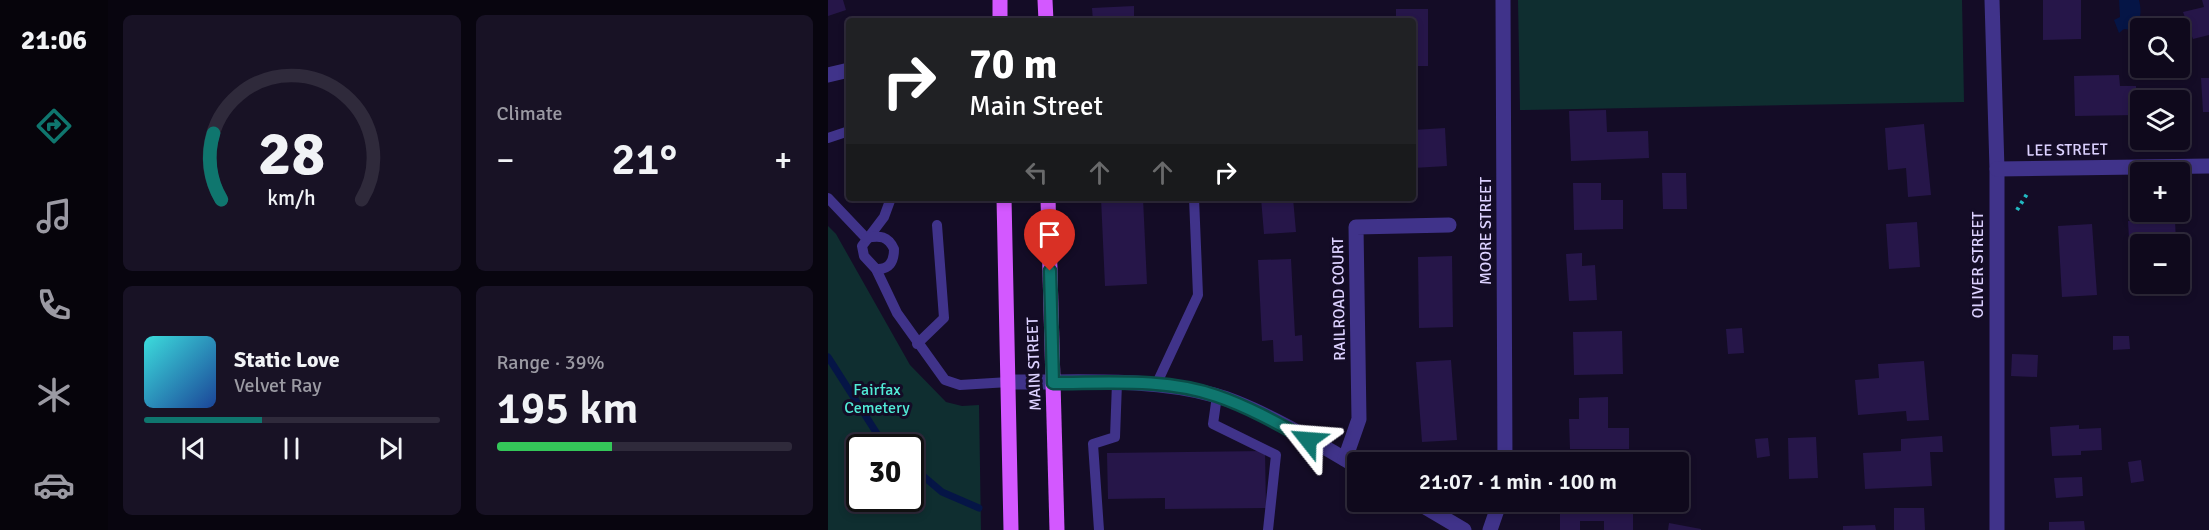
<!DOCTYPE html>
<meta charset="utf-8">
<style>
body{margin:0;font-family:Signika,sans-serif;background:#181225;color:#f1f3f6;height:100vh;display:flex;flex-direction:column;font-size:22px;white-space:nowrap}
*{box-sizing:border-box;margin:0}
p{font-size:20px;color:#9b9aa3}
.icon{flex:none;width:33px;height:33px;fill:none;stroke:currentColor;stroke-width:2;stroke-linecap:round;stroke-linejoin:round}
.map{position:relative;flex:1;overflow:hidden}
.panel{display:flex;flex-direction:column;gap:15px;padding:15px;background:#08050f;width:720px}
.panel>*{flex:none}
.guide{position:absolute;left:18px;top:18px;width:570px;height:183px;border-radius:6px;box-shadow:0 3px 9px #0003,0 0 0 2px #2f2a3b;background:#202124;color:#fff;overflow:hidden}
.fabs{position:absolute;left:1302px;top:18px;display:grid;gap:12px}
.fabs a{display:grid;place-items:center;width:60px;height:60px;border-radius:6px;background:#0f091c;box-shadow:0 3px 9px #0003,0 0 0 2px #2f2a3b;font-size:30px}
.speed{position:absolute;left:18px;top:434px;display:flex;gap:12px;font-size:30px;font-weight:700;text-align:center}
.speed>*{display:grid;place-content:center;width:78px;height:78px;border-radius:50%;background:#0f091c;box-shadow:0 3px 9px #0003,0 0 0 2px #2f2a3b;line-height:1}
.speed .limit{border:3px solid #111;border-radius:9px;background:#fff;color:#111}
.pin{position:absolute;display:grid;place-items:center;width:51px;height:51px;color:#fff;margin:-62px -26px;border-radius:50% 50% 50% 0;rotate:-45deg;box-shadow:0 0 6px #0007}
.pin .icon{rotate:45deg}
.me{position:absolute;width:66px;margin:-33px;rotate:298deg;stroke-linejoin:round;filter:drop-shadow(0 0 4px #0008)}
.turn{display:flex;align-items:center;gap:21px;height:126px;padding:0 24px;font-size:27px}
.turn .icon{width:78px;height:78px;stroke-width:2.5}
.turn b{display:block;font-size:42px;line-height:51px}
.lanes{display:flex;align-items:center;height:57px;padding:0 24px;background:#0003;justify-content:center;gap:30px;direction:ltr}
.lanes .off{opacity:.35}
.big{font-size:45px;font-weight:600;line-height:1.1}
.panel .widget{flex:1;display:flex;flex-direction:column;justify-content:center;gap:9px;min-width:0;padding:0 21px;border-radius:9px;background:#181225}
.panel .dial{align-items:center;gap:0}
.dial svg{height:156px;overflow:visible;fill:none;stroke:#2f2a3b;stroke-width:7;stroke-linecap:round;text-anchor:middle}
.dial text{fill:#f1f3f6;stroke:none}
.song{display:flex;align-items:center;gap:18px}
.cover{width:72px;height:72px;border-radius:9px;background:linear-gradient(135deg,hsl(180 70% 55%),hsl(220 70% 35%))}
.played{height:6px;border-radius:3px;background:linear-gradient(90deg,#0f766e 40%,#2f2a3b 40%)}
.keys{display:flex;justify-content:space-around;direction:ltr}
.heat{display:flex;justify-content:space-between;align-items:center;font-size:33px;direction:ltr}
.charge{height:9px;border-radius:4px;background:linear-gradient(90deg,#34c759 39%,#2f2a3b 0)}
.panel .tiles{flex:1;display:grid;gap:15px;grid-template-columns:repeat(2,1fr)}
.trip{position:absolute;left:519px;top:452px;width:342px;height:60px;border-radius:6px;background:#0f091c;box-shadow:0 3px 9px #0003,0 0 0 2px #2f2a3b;font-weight:600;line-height:60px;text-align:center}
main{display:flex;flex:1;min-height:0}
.dock{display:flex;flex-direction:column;width:108px;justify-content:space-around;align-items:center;background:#06040b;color:#9b9aa3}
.dock .icon{width:42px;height:42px}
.dock .selected{color:#0f766e}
.dock b{font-size:27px;color:#f1f3f6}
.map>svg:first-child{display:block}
.green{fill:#0f2e30;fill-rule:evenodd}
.water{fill:#051546}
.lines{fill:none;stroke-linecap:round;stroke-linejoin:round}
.stream{stroke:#051546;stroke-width:7}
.building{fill:#261649}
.path{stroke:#22b9c2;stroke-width:4;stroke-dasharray:3 4.5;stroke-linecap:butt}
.service{stroke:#40338a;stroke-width:10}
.minor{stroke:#40338a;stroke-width:15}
.tertiary{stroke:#40338a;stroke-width:15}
.primary{stroke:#d358ff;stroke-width:15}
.route-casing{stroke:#0a4d48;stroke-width:15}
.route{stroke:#0f766e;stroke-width:10}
.labels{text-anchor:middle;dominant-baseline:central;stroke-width:6;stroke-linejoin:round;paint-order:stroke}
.street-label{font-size:16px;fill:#dcd1ff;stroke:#140c26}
.park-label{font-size:16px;fill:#51ebd6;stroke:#140c26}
</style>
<main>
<nav class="dock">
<b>21:06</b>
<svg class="icon selected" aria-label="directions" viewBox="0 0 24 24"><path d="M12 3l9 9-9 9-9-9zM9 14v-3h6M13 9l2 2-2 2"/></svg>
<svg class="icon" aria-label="music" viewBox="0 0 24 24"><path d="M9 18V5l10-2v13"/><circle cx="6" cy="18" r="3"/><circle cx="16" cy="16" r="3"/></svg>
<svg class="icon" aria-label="phone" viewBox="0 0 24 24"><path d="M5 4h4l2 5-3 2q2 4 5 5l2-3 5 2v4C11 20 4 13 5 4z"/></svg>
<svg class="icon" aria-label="climate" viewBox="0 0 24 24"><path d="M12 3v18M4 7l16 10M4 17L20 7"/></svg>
<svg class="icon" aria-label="car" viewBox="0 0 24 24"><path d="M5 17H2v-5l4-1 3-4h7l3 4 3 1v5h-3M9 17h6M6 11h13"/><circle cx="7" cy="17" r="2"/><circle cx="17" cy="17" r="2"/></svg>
</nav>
<section class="panel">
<div class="tiles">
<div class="widget dial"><svg viewBox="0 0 100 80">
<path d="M14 69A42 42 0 1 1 86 69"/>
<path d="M14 69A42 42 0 0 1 10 35" stroke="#0f766e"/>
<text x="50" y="56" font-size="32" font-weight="700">28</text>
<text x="50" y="72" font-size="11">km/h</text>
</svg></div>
<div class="widget"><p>Climate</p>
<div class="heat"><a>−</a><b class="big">21°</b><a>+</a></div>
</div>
<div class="widget">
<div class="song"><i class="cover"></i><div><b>Static Love</b><p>Velvet Ray</p></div></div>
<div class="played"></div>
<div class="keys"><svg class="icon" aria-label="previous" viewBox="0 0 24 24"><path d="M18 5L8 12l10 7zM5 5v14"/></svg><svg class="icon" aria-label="pause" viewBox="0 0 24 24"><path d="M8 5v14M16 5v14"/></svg><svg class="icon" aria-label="next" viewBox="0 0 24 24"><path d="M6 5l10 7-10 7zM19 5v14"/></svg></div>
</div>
<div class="widget"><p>Range · 39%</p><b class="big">195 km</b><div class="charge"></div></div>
</div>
</section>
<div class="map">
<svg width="1381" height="530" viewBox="0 0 1381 530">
<rect width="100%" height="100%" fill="#140c26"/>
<g class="green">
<polygon points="690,0 1134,0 1136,102 692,110"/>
<path d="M0,226l8,8 74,131 36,37 16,4 17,-1 2,125h-153zM32,447h50v51h-50z"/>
</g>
<path class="water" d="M1291,0h20c3,12 2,21 -6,30l-9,-1 -5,4 -5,-13 6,-3z"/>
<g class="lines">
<g class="stream">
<polyline points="0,357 53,440 61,447"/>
<polyline points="82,465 114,492 151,508"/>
</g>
</g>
<g class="building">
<polygon points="0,0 15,0 18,10 0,16"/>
<polygon points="1215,0 1253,0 1253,39 1215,40"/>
<polygon points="1374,0 1381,0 1381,35 1365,39 1355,12 1376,7"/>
<polygon points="306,6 306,21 265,21 264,8"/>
<polygon points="568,9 600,9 600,66 585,66 585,21 568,21"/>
<polygon points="1291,75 1292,86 1308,86 1309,115 1247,116 1246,76"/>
<polygon points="1373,78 1381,78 1381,112 1375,112"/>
<polygon points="778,110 779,132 820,131 821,158 743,161 741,111"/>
<polygon points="1096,124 1103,195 1080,197 1078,168 1060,170 1057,128"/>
<polygon points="617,128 619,166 585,168 585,130"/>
<polygon points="834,173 858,173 859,209 835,209"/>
<polygon points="745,183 773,183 773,200 795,200 795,229 746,230"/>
<polygon points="273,198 315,198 319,284 277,286"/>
<polygon points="433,198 465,198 468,232 436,234"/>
<polygon points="1347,219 1348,244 1312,244 1312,256 1302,257 1300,221"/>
<polygon points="1089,222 1092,267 1061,269 1058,224"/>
<polygon points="1264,224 1269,295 1234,297 1230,226"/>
<polygon points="754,253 754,266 767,265 769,300 741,301 738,254"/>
<polygon points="624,256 625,327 591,328 590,257"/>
<polygon points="463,259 467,336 474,335 475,361 446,362 445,340 434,341 430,260"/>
<polygon points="914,328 916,353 900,354 898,329"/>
<polygon points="794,331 795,374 746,375 745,332"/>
<polygon points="1285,336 1301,336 1302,349 1285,350"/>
<polygon points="1184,354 1210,355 1209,377 1183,376"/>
<polygon points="623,360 629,440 594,442 588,362"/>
<polygon points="1096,361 1101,420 1079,421 1078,411 1030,415 1027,380 1051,378 1050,364"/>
<polygon points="780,397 780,428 801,428 801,449 742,449 741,419 751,419 751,398"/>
<polygon points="1251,425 1251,429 1273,428 1274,450 1253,451 1253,455 1224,456 1222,427"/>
<polygon points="1114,436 1115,452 1102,452 1104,486 1037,489 1035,453 1073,451 1073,439"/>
<polygon points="988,437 990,478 961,479 960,438"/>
<polygon points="940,438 942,456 929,458 927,439"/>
<polygon points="437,451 438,508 337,509 337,498 280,499 279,453"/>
<polygon points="1313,460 1316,481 1303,483 1300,462"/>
<polygon points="1254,477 1255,496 1228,498 1226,478"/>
<polygon points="732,501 805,501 805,530 776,530 776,521 752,521 752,530 732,530"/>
<polygon points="1066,508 1096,508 1097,530 1066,530"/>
<polygon points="1256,521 1257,530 1221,530 1221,522"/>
<polygon points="841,523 873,529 873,530 840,530"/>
<polygon points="1047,525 1048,530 1015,530 1015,526"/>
</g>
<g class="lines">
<polyline class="path" points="1189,210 1199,194"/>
<g class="service">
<polyline points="0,138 21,131"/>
<polyline points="0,198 38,238"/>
<polyline points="63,198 56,217 34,246 36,256 48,269 69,313 117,380 132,385 181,382"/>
<path d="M38,238c14,-3 22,-2 28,11 0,13 -5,21 -18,20"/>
<polyline points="89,344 116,318 109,225"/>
<polyline points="328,385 370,295 366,198"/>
<polyline points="389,396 385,424 448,455 440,530"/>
<polyline points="271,530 265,444 287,437 289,383"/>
</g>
<g class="minor">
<polyline points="675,0 677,462"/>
<polyline points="1164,0 1169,169 1169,530"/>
<polyline points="1169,169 1381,166"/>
<path d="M181,382c68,1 140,-5 205,13 41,11 106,49 144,72"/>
<polyline points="517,459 531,419 528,227 621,225"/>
<polyline points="587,501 636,530"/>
<polyline points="662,530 672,501"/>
</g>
<polyline class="tertiary" points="0,75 21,70"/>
<g class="primary">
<polyline points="172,0 172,21"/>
<polyline points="217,0 218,21"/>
<polyline points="176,198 183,530"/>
<polyline points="220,198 229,530"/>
</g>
</g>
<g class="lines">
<g class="route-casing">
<path id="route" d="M222,271l3,112c54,0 113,-5 164,13 32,11 62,28 91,44"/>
</g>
<use href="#route" class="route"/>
</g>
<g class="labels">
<g class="street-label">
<text transform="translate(1239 150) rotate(-1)">LEE STREET</text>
<text transform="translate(658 231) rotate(-90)">MOORE STREET</text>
<text transform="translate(1150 265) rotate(-90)">OLIVER STREET</text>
<text transform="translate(511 299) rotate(-91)">RAILROAD COURT</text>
<text transform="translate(206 364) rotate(-92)">MAIN STREET</text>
</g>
<g class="park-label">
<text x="49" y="390">Fairfax<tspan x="49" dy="18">Cemetery</tspan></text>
</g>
</g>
</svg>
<div class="fabs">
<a><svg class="icon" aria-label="search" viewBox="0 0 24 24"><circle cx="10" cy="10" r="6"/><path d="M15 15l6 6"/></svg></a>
<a><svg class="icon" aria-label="layers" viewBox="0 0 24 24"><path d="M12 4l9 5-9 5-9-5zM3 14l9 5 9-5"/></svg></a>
<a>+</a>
<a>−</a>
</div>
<div class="speed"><div class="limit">30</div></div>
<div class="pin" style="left:222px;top:271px;background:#d93025"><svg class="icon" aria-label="arrive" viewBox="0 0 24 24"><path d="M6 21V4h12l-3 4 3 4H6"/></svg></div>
<svg class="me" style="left:480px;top:440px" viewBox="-20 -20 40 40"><path d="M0-17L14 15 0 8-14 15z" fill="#0f766e" stroke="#fff" stroke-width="4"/></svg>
<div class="trip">21:07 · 1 min · 100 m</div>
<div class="guide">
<div class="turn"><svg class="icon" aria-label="right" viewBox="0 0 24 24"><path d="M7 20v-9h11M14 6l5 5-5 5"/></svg><div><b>70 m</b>Main Street</div></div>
<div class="lanes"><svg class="icon off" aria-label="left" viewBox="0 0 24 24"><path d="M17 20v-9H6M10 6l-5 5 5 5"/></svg><svg class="icon off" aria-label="ahead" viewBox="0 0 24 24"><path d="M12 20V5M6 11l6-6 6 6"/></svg><svg class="icon off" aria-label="ahead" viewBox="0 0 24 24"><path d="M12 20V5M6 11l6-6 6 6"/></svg><svg class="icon" aria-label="right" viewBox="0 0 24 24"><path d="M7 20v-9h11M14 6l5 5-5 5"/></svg></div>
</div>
</div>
</main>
